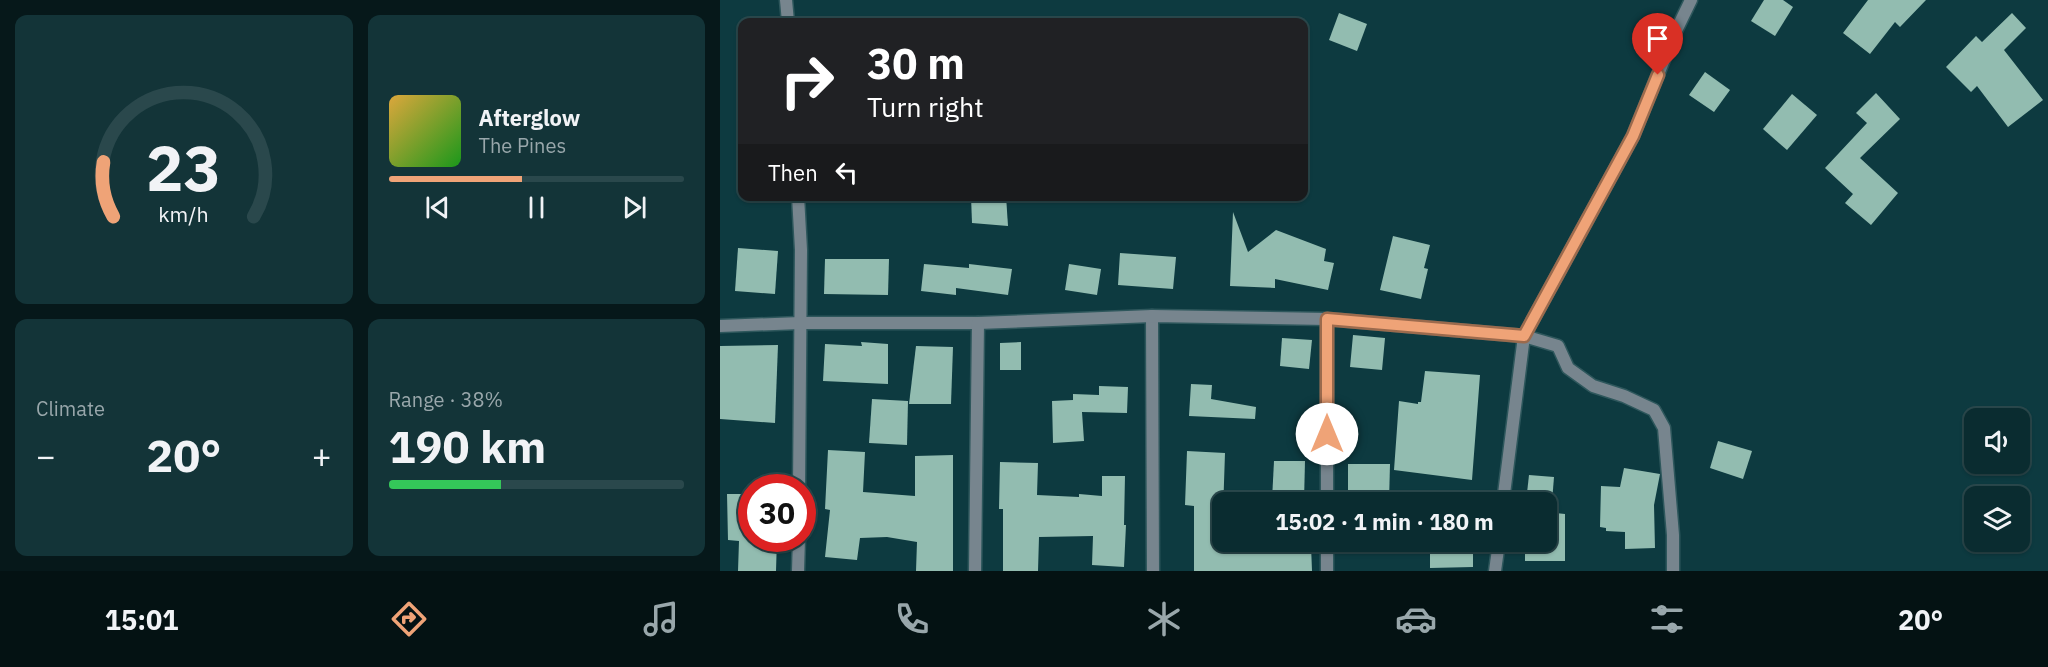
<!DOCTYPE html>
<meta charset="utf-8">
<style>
body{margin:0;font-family:"IBM Plex Sans",sans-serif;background:#133438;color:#f1f3f6;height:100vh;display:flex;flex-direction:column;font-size:22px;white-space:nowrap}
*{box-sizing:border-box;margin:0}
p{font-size:20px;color:#99a7ab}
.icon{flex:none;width:33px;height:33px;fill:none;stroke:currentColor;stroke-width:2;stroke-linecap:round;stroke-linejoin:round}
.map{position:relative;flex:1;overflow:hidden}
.side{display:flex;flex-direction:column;gap:15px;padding:15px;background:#06181a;width:720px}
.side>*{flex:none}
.banner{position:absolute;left:18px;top:18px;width:570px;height:183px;border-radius:12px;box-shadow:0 2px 4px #0004,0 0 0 2px #2a484c;background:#202124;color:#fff;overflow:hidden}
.controls{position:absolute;left:1244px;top:408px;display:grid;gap:12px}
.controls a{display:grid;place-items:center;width:66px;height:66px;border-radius:12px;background:#0a2c30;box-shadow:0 2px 4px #0004,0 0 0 2px #2a484c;font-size:30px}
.speed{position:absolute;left:18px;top:474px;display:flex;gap:12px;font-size:30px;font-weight:700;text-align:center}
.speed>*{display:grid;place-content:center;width:78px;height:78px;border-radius:50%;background:#0a2c30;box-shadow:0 2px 4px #0004,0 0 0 2px #2a484c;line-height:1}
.speed .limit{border:9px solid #d22;background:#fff;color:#111}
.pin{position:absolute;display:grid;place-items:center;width:51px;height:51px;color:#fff;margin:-62px -26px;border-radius:50% 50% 50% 0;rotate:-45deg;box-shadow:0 0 6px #0007}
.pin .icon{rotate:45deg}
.me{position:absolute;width:66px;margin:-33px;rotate:0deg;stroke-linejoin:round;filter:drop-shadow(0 0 4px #0008)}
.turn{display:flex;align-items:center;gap:21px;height:126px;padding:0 30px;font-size:27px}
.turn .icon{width:78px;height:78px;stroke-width:2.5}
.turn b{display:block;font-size:42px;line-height:51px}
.then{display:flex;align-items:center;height:57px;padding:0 30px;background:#0003;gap:12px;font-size:22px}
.big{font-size:45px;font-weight:700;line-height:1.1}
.side .widget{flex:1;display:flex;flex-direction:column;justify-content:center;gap:9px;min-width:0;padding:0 21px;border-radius:12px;background:#133438}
.side .dial{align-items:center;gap:0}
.dial svg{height:156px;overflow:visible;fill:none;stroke:#2a484c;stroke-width:7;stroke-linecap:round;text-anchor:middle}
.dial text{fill:#f1f3f6;stroke:none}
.song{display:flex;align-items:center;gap:18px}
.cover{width:72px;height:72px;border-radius:9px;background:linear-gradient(135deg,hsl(40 70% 55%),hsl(120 70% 35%))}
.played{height:6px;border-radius:3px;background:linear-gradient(90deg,#efa377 45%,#2a484c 45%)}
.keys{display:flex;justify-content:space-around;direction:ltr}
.heat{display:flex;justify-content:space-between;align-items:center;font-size:33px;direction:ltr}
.charge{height:9px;border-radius:4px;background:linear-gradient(90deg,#34c759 38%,#2a484c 0)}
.side .tiles{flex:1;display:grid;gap:15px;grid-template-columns:repeat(2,1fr)}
.trip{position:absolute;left:492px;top:492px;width:345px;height:60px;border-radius:12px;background:#0a2c30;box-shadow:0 2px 4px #0004,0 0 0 2px #2a484c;font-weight:700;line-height:60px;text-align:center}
.menu{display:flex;height:96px;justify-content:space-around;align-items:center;background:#041213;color:#99a7ab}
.menu .icon{width:42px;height:42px}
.menu .active{color:#efa377}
.menu b{font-size:27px;color:#f1f3f6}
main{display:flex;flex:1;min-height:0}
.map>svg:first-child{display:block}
.building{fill:#92bcb0}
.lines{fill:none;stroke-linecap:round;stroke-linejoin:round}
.minor-casing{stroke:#2e575c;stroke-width:15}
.minor{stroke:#77858e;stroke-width:12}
.route-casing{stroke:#9b6a4d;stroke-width:15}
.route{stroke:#efa377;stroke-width:10}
</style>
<main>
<section class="side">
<div class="tiles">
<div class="widget dial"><svg viewBox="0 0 100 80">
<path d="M14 69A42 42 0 1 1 86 69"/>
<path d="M14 69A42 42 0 0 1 9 41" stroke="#efa377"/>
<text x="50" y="56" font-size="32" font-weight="700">23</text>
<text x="50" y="72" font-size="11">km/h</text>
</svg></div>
<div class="widget">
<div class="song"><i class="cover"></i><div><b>Afterglow</b><p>The Pines</p></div></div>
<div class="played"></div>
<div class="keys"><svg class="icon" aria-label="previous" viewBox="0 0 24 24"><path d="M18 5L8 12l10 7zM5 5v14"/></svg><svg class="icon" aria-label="pause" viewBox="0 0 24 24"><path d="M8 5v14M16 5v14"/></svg><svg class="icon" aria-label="next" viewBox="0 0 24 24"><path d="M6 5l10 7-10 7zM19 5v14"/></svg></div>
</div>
<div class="widget"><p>Climate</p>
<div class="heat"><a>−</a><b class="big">20°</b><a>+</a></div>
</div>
<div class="widget"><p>Range · 38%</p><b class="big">190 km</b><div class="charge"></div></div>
</div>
</section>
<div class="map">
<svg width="1328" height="571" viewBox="0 0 1328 571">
<rect width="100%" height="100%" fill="#0d3a40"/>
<g class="building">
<polygon points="1044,0 1063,0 1073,7 1055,36 1031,21"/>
<polygon points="1148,0 1206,0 1180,27 1175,22 1150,54 1123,33"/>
<polygon points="619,13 647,24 637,51 609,40"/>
<polygon points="1292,13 1306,28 1284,50 1323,100 1288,127 1257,86 1251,92 1226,67 1256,36 1262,42"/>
<polygon points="985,72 1010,90 994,112 969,95"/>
<polygon points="1156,93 1180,119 1140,158 1178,193 1151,225 1125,203 1133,194 1105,168 1147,123 1136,113"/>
<polygon points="1072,94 1097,115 1067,150 1043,129"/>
<polygon points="251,196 286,196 288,226 252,223"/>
<polygon points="513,212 528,252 556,230 606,249 604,261 614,263 608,290 555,279 555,288 510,286"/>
<polygon points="673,236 710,245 704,268 708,269 701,299 660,290"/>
<polygon points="18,248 58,251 55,294 15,291"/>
<polygon points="400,253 456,257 453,289 398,285"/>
<polygon points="105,259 169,259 168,295 104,294"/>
<polygon points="204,264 249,268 249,264 292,269 288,295 236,288 236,295 201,291"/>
<polygon points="349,264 381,269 377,295 345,290"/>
<polygon points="633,335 665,338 662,370 630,367"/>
<polygon points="562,338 592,340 589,369 560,366"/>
<polygon points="141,342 168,344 168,384 103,381 105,344 142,346"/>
<polygon points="301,342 301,370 280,370 280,343"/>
<polygon points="58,345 55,423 0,419 0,346"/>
<polygon points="196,346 233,347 231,404 189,404"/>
<polygon points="705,371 760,375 752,480 674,470 679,401 698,404 698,402 701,402"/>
<polygon points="471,384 492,385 491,399 536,407 535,419 469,416"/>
<polygon points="379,386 408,387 407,413 362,412 364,441 333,443 332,401 353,400 353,394 379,395"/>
<polygon points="152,399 188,401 187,445 149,443"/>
<polygon points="998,441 1032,451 1023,479 990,468"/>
<polygon points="108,450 145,452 143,492 195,496 195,456 233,455 233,571 196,571 197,542 167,537 140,538 137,560 105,557 110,510 105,509"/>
<polygon points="467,451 505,453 502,542 516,542 516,547 591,545 592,571 474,571 474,506 465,505"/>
<polygon points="554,461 585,461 584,501 552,500"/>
<polygon points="280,462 318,463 317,495 359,497 359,494 382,496 382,476 405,476 404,525 406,525 404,567 372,565 373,536 319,537 318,571 283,571 283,509 279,509"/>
<polygon points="628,464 670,464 669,502 628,502"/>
<polygon points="904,468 940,474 934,505 935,548 905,549 905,532 886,531 886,528 880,527 881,486 900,487"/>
<polygon points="809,475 834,477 832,502 806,502"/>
<polygon points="7,494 32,494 32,538 57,538 56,571 18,571 19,541 8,540"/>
<polygon points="826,512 845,514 845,561 805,561 805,542 826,542"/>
<polygon points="710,542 753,542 753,567 710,568"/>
</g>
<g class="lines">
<g class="minor-casing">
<g id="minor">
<polyline points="66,0 68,22"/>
<polyline points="78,196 81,250 79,488"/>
<polyline points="432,316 433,571"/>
<polyline points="0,326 80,323 258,323 432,316 607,319 804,336 913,136 954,35 971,0"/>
<polyline points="607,502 607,319"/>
<polyline points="783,502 804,336 838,346 848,368 873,386 904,396 934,410 944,428 953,535 953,571"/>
<polyline points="78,571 79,538"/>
<polyline points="255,571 258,323"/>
<polyline points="607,571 607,542"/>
<polyline points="775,571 779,542"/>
</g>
</g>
<use href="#minor" class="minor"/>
</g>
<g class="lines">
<g class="route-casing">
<polyline id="route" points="607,434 607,319 804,336 913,136 938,75"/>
</g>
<use href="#route" class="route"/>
</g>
</svg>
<div class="controls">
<a><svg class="icon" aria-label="sound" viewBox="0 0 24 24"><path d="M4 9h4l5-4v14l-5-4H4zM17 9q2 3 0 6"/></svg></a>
<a><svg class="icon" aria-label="layers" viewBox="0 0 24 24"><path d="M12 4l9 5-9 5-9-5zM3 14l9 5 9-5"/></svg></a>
</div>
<div class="speed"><div class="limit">30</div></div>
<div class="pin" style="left:938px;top:75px;background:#d93025"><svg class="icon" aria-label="arrive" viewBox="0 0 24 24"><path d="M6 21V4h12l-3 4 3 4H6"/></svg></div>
<svg class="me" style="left:607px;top:434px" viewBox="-20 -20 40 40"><circle r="19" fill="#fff"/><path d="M0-13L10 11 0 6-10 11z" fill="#efa377"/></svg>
<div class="trip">15:02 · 1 min · 180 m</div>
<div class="banner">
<div class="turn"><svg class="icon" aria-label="right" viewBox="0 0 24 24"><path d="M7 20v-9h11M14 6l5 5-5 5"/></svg><div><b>30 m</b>Turn right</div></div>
<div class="then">Then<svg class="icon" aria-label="left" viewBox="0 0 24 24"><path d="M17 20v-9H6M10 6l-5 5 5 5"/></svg></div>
</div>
</div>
</main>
<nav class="menu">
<b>15:01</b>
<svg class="icon active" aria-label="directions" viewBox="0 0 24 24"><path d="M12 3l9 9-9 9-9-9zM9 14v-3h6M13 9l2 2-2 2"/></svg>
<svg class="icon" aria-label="music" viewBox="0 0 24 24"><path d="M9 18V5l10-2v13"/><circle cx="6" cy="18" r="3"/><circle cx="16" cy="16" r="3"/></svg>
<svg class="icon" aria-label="phone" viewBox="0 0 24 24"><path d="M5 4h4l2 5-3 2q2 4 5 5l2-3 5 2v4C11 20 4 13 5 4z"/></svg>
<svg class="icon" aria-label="climate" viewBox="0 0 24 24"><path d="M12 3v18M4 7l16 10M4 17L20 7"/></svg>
<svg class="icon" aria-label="car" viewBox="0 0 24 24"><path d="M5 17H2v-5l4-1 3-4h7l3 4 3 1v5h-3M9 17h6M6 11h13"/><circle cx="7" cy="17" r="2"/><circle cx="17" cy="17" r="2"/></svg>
<svg class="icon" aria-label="filters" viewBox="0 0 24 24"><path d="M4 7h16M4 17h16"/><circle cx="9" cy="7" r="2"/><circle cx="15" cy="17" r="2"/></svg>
<b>20°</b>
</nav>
